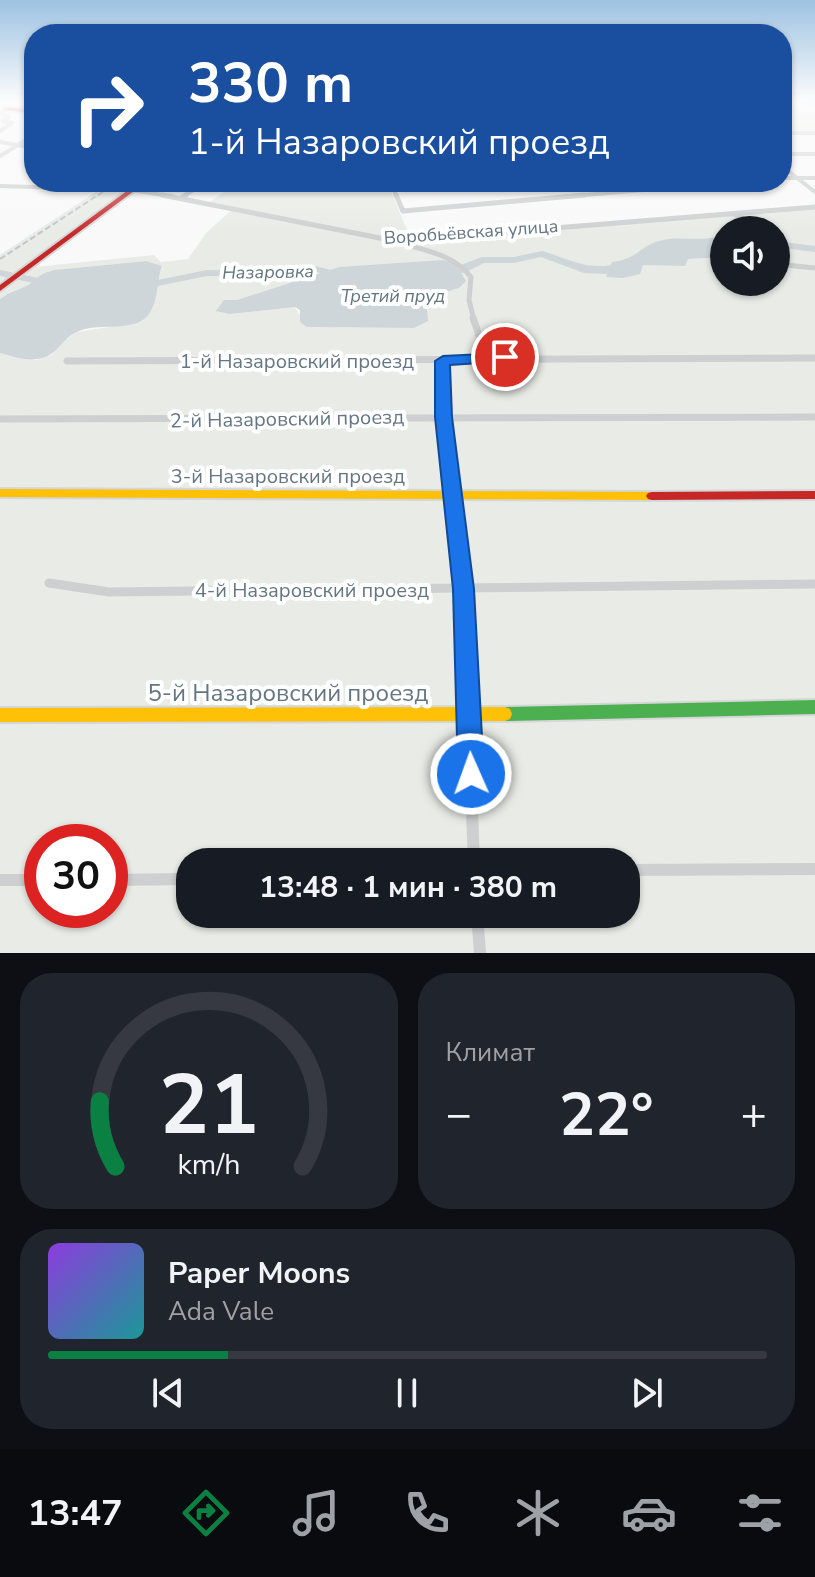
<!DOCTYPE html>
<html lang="ru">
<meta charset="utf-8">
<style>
body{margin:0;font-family:"Nunito Sans",sans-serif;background:#20242c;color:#f1f3f6;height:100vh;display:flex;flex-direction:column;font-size:30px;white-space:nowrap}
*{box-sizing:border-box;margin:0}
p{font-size:26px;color:#9ea1a6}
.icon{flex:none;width:44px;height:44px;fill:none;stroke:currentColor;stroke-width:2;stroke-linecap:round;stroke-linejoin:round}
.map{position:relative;height:953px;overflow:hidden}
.side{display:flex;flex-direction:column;gap:20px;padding:20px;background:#0d0f14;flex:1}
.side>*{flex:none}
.top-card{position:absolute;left:24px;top:24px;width:768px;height:168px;border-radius:32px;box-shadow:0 2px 6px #0004;background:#1a4fa0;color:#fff;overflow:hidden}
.controls{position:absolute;left:710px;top:216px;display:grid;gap:16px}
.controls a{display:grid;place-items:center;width:80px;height:80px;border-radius:50%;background:#171b24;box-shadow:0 2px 6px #0004;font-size:40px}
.speed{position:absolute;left:24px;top:824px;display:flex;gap:16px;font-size:40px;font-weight:700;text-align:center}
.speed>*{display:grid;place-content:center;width:104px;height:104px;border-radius:50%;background:#171b24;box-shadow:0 2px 6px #0004;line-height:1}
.speed .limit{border:12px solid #d22;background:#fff;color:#111}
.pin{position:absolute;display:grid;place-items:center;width:68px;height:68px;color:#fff;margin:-34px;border:4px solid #fff;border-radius:50%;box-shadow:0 2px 8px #0007}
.me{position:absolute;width:88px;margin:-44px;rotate:358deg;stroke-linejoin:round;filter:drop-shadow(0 0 6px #0008)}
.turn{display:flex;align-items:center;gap:28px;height:168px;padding:0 32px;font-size:36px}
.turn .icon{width:104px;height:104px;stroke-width:2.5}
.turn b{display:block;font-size:56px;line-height:68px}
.big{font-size:60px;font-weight:700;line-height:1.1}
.side .card{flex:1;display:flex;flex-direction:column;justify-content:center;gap:12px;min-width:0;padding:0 28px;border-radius:32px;background:#20242c}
.side .dial{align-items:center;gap:0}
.dial svg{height:208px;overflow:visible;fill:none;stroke:#363941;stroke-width:7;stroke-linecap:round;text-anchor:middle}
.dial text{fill:#f1f3f6;stroke:none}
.song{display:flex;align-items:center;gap:24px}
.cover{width:96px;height:96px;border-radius:12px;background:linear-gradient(135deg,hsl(270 70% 55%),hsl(180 70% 35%))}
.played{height:8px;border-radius:4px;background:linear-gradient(90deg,#0b8043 25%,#363941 25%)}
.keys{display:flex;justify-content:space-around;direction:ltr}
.heat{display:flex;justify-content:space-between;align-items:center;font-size:44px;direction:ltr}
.side .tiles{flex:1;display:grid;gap:20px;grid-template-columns:1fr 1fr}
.card:last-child{grid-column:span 2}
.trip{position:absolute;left:176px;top:848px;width:464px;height:80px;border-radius:32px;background:#171b24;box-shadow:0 2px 6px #0004;font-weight:700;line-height:80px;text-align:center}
.menu{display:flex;height:128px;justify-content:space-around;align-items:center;background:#090b0e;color:#9ea1a6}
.menu .icon{width:56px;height:56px}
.menu .on{color:#0b8043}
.menu b{font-size:36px;color:#f1f3f6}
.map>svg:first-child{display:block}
.built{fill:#e8e9e9}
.green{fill:#e8ebe6;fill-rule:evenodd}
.water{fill:#ced6d9}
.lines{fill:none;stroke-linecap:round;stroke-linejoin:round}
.river{fill:#ced6d9;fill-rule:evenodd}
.fast-casing{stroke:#d5d6d7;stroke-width:4}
.slow-casing{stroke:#d5d6d7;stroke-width:4}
.jam-casing{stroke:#d5d6d7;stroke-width:4}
.street-far4{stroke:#cecfd0;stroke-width:4}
.street-far3{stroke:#cecfd0;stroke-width:5}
.street-far2{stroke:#cecfd0;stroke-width:7}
.street-far1{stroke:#cecfd0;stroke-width:9}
.street{stroke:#cecfd0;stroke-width:12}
.fast{fill:#4caf50;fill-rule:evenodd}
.slow{fill:#ffc107;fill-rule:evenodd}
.jam{fill:#c62828;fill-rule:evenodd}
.rail{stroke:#c3c5c6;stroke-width:2;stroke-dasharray:6 3;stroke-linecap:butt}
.route{fill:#1a73e8;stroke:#114b97;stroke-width:2}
.labels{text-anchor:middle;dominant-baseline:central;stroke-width:8;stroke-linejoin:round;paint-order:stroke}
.far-street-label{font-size:18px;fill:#657683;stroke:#fff}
.far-water-label{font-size:18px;font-style:italic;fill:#60757c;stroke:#fff}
.street-label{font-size:20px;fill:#657683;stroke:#fff}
.near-street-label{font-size:24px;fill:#657683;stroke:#fff}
</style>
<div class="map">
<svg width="815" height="953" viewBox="0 0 815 953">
<rect width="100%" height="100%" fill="#f9f9f9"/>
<polygon class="built" points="111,182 122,182 0,262 0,255"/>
<g class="green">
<polygon points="782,107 815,113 815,133 782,133"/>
<polygon points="122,182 140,182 0,286 0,262"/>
<path d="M308,182h79l23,55 405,-28v744h-815v-600l36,7 16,-5 10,-13 15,-10 57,-9 18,-14 10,-43 -16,-5 -92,9c-12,3 -14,8 -23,14 -11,7 -21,5 -31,15v-6l35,-26 119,-12 7,7 27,-3 19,-27 28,-25 -25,-5 26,-19 61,9zM724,230h52v52h-52v-25l-36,2 -4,7 -72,-3 19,-3 31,-20 35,1 24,-4zM381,265l78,23 -33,12 2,9 -14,19 -107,-1 -12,-20 -65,7 -6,-14h13l102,-33zM42,842h68v68h-68zM190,862h436v52h-436z"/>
</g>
<g class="water">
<path d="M724,235v22l-36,2 -3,7 -42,-1 -3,9 -17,4 -17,-1 6,-15c26,-3 26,-15 47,-21 20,-6 43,2 65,-6z"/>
<polygon points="443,260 455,263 466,281 459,288 426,299 428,321 414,328 307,327 300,322 300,310 295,307 230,314 216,311 224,300 237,300 339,267"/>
<path d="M146,261l16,5c-6,16 -3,42 -18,53 -18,13 -47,3 -67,13 -18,8 -19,25 -40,27 -12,2 -25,-3 -37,-6v-54c12,-10 23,-9 31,-16 8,-7 12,-10 23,-13z"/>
</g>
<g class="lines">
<g class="river">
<polygon points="776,241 815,246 815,252 776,247"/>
<path d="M542,251c37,11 45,21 85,11l6,3 -26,9 -23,-1 -43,-16 -27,6h-30l-18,9 -20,4 -6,-3 42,-16h32z"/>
<polygon points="311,265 350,275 344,278 311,271 258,277 207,276 138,290 132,287 138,284 207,270 258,271"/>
<polygon points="0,270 53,281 59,284 53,287 0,276"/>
</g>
<g class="fast-casing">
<polygon id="fast" points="815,700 815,714 505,721 500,719 498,714 500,709 505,707"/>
</g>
<g class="slow-casing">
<g id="slow">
<polygon points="0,489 652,492 656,493 658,496 656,499 652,500 0,497"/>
<polygon points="505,707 510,709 512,714 510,719 505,721 0,722 0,708"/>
</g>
</g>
<g class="jam-casing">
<g id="jam">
<polygon points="5,107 34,109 34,113 3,110"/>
<polygon points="139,182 146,182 0,291 0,285"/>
<polygon points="815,491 815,499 652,500 648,499 646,496 648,493 652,492"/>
</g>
</g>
<g class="street-far4">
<polyline points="802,102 815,104"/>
<polyline points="0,113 9,117 3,121 12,123 0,131"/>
<polyline points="782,133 815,133"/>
<polyline points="0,142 34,148"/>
<polyline points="782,154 815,154"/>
<polyline points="0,156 34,135"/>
<polyline points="782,166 815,192"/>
<polyline points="782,178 815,178"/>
<polyline points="390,182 397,197"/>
<polyline points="0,186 64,188"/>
<polyline points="132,190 174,197"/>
<polyline points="182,197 207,182"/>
<polyline points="562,197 736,182"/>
</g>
<g class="street-far3">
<polyline points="162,195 395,241 815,207"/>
<polyline points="396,195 403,211 585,195"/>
<polyline points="181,198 186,195"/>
<polyline points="734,214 765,230"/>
<polyline points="776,239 776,251"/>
<path d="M400,243c26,8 53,11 71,34l-2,23 5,20"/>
<polyline points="776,264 815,268"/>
</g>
<g class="street-far2">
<polyline points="473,318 487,358"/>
<polyline points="67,361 815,358"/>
<polyline points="443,361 444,417 451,479"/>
<polyline points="0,419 815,417"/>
</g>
<g class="street-far1">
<polyline points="451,477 464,589 468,685"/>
<polyline points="49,583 109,592 815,584"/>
</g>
<g class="street">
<polyline points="467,683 474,862"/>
<polyline points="626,870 815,869"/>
<polyline points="0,880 42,880"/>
<polyline points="110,880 190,879"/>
<polyline points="477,914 480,953"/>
</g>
<use href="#fast" class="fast"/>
<use href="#slow" class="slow"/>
<use href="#jam" class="jam"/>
<polyline class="rail" points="0,259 118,182"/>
</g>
<linearGradient id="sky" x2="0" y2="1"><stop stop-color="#9dc2e2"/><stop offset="0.43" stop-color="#fcfcfc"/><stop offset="1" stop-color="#fcfcfc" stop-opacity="0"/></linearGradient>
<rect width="815" height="235" fill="url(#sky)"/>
<polygon class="route" points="505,353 512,357 510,361 450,365 452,417 474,589 484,774 481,783 471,787 462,783 458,774 453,589 435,417 435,361 443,356"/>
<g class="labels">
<g class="far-street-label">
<text transform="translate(471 232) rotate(-4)">Воробьёвская улица</text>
</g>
<g class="far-water-label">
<text transform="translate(268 272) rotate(-1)">Назаровка</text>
<text x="393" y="296">Третий пруд</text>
</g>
<g class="street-label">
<text x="297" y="361">1-й Назаровский проезд</text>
<text transform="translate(287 419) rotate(-1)">2-й Назаровский проезд</text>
<text x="288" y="476">3-й Назаровский проезд</text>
<text x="312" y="590">4-й Назаровский проезд</text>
</g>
<g class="near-street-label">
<text x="288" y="693">5-й Назаровский проезд</text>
</g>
</g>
</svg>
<div class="controls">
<a><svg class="icon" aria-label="sound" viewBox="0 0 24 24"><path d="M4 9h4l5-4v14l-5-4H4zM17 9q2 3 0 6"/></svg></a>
</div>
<div class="speed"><div class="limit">30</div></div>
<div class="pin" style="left:505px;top:357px;background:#d93025"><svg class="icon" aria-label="arrive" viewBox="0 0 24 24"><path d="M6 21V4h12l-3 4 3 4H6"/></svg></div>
<svg class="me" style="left:471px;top:774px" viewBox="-20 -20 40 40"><circle r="17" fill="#1a73e8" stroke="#fff" stroke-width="3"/><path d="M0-11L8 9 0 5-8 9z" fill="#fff"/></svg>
<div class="trip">13:48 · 1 мин · 380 m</div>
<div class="top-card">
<div class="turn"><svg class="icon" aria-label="right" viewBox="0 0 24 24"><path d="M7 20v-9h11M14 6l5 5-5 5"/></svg><div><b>330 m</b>1-й Назаровский проезд</div></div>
</div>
</div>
<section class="side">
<div class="tiles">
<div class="card dial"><svg viewBox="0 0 100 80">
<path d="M14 69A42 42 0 1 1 86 69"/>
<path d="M14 69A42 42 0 0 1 8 44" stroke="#0b8043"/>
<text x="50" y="56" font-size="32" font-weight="700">21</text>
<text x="50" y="72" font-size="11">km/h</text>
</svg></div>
<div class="card"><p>Климат</p>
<div class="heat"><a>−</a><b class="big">22°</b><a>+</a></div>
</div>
<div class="card">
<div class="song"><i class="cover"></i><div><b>Paper Moons</b><p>Ada Vale</p></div></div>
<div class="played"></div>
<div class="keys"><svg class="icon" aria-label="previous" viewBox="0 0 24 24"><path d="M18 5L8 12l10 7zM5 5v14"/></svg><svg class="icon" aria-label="pause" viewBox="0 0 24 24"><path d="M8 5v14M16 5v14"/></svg><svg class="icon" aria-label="next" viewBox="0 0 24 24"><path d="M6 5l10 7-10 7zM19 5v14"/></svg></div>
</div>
</div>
</section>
<nav class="menu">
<b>13:47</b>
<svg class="icon on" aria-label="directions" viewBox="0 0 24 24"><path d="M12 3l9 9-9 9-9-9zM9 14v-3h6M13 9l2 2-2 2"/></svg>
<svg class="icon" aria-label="music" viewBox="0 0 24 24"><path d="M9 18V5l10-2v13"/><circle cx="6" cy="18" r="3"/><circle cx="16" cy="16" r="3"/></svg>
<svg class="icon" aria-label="phone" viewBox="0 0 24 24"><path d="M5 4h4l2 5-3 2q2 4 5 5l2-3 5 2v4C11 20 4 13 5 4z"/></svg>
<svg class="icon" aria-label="climate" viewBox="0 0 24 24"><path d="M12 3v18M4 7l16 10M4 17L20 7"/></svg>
<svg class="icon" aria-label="car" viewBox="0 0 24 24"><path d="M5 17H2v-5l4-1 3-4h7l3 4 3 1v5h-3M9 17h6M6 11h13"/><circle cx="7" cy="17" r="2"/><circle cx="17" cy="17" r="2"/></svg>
<svg class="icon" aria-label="filters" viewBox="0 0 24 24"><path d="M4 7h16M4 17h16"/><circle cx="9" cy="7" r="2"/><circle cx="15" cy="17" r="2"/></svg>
</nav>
